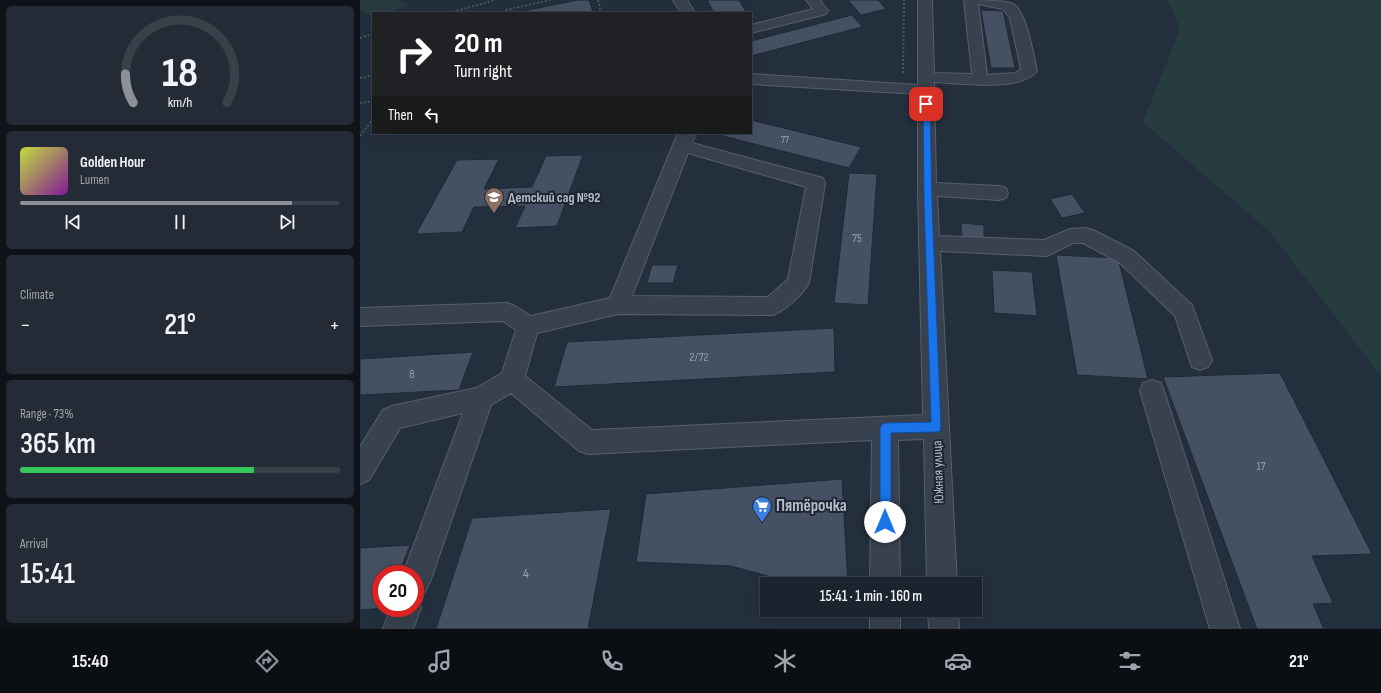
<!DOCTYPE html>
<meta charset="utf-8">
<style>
body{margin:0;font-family:"Sofia Sans Condensed",sans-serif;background:#242b36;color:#f1f3f6;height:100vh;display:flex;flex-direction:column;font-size:15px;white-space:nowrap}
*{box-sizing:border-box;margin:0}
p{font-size:13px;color:#a0a4aa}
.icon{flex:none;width:22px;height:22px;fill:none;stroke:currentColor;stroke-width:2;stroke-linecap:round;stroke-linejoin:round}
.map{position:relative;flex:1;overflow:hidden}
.details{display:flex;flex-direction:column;gap:6px;padding:6px;background:#0f1319;width:360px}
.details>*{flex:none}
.top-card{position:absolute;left:12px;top:12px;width:380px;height:122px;border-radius:0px;box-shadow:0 4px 16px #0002,0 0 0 1px #39404a;background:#202124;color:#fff;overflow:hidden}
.speed{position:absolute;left:12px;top:565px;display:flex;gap:8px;font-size:20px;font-weight:700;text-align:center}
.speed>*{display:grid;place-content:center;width:52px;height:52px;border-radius:50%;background:#1b232e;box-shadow:0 4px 16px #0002,0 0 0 1px #39404a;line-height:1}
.speed .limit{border:6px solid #d22;background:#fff;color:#111}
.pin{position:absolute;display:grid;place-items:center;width:34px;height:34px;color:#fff;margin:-17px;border-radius:8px;box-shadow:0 2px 6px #0006}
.me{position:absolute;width:44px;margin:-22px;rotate:0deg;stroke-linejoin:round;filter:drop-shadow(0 0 3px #0008)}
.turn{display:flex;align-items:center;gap:14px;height:84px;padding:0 16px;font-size:18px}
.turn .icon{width:52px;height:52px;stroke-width:2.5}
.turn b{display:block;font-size:28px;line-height:34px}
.then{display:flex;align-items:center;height:38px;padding:0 16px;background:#0003;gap:8px;font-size:15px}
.big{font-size:30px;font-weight:600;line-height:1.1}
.details .card{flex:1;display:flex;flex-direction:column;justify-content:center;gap:6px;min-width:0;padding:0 14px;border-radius:6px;background:#242b36}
.details .dial{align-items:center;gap:0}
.dial svg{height:104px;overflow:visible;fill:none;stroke:#39404a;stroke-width:7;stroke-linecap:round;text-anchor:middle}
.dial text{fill:#f1f3f6;stroke:none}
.song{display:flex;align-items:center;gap:12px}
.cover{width:48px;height:48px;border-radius:6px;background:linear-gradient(135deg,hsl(70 70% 55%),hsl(290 70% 35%))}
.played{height:4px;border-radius:2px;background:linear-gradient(90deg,#8c9099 85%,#39404a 85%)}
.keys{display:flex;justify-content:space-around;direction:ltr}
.heat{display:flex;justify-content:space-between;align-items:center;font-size:22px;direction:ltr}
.charge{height:6px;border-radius:3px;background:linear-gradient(90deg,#34c759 73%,#39404a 0)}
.trip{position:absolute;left:400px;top:577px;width:222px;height:40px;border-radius:0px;background:#1b232e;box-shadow:0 4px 16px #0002,0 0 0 1px #39404a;font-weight:600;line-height:40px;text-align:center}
.dock{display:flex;height:64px;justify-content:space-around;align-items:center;background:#0b0e12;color:#a0a4aa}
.dock .icon{width:28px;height:28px}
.dock .on{color:#8c9099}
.dock b{font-size:18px;color:#f1f3f6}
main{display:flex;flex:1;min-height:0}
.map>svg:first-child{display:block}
.green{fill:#263c3f}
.building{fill:#455162;stroke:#1f2835}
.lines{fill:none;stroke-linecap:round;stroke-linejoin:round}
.minor-casing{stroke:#565f6c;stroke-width:2}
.path{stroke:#44595c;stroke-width:2;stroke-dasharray:2 2;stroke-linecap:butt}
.minor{fill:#38414e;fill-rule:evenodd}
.route{fill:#1a73e8;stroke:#114b97}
.labels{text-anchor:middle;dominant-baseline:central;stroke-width:4;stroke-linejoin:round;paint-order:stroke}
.far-number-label{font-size:10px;fill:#98a1af}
.number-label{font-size:12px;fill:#98a1af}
.poi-label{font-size:14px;font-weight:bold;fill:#b4bcc9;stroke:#1d2633;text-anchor:start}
.street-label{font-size:14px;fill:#b4bcc9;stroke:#1d2633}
.near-number-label{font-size:14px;fill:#98a1af}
.near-poi-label{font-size:17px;font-weight:bold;fill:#b4bcc9;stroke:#1d2633;text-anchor:start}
</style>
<main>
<section class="details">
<div class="card dial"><svg viewBox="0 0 100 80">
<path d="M14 69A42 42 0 1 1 86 69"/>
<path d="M14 69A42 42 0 0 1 8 47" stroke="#8c9099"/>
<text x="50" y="56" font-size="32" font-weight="700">18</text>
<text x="50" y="72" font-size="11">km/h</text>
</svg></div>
<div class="card">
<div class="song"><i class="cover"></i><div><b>Golden Hour</b><p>Lumen</p></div></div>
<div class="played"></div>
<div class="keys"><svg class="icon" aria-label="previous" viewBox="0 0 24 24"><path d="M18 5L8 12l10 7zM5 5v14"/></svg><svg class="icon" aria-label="pause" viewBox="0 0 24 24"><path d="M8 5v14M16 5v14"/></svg><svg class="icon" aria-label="next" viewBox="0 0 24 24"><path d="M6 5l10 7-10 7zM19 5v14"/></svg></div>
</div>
<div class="card"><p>Climate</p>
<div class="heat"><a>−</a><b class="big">21°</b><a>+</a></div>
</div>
<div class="card"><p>Range · 73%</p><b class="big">365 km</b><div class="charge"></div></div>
<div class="card"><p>Arrival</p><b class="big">15:41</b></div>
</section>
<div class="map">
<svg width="1021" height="629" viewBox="0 0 1021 629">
<rect width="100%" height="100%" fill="#242f3e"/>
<g class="green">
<polygon points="0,0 39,0 48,5 29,13 13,13 13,16 0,9"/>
<polygon points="808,0 1021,0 1021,376 910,232 783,122 820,29"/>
</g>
<g class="building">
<polygon points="218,0 229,0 233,12 153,13"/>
<polygon points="347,0 379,0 387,13 354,13"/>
<polygon points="488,0 518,0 526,9 501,15"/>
<polygon points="621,10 643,11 655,68 631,68"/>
<polygon points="492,15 502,27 391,56 391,41"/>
<polygon points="391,120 501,147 489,168 351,133 391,133"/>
<polygon points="223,155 197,226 155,228 165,206 114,207 102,232 56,234 97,160 139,159 124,189 172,187 186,156"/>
<polygon points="489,173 517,174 508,305 474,303"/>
<polygon points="712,194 725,213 702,218 690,199"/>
<polygon points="601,223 624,225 624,240 602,238"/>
<polygon points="696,255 758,258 788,379 717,375"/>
<polygon points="292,265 318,265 313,283 287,283"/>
<polygon points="632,270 672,272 677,316 634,313"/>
<polygon points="474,328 475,372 194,387 207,342"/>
<polygon points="113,352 99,390 0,395 0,359"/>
<polygon points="920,373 1012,554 952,556 973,603 953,604 964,629 897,629 803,377"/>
<polygon points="482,479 488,584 437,584 371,566 276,562 286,494"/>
<polygon points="251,509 228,629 76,629 112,518"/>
<polygon points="50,545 39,574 21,574 21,608 25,608 0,610 0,548"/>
</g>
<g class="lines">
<g class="minor-casing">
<g id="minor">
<polygon points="313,0 327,0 335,13 321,13"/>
<polygon points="446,0 460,0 468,11 466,14 391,33 391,25 453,9"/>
<path d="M558,0h14l2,73 38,1 -8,-74c15,0 33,0 47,3 16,6 22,52 26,68 -15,21 -80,12 -103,11l2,101 63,3 7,2 2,5 -2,5 -7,2 -62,-4 2,40 105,4 26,-11 16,-1 7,2 41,21 58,54 20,55 -4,7 -8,3 -8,-3 -17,-51 -55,-53 -37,-20h-10l-26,13 -107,-5 17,333h-30l-3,-145 -26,1 2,144h-30l2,-144 -284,14 -9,-3 -68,-58 -20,12 -61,177 -5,10 -10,5v-23h-12l60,-161 -63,15 -31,52 -9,4v-37l23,-37 9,-4 84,-18 26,-15 14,-43 -13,-9 -143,5v-18l147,-5 8,3 16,10 79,-18 68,-165h18l-4,10 131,35 2,5 -16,100c-7,12 -23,27 -36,32l-155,-1 -81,19 -12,43 67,54 331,-15 -5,-226v-95l-167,-10v-10l167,11zM618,4l25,5 7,9 11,51 -5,4 -29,2zM328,153l118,34 -18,92 -20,18 -136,-1z"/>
<polygon points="792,380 801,383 804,391 880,629 850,629 780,391 783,383"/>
<polygon points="55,597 61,608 53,629 23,629 31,608 55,608"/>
<rect x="510" y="610" width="30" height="19"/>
<polygon points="568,610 598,610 599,629 569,629"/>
</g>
</g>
<g class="path">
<polyline points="238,0 241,13"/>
<polyline points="89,13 135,0"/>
<polyline points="143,13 146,10 190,0"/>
<polyline points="0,38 13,34"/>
<polyline points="543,73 544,0"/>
<polyline points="0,78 13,75"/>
<polyline points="0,103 13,101"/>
<polyline points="0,136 13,119"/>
</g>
<use href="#minor" class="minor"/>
</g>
<polygon class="route" points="566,102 570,104 572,202 581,427 580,431 576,432 531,433 531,522 529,526 525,527 521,526 520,522 520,428 522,424 525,423 571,422 564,202 563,104"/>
<defs>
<g id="school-pin" transform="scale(1)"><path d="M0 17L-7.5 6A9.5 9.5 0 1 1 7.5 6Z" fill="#8d6e63" stroke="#1d2633"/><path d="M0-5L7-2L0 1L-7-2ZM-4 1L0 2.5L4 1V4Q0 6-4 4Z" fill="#fff"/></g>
<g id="supermarket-pin" transform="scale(1)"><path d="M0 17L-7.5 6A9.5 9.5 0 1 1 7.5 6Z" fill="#3f7fe0" stroke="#1d2633"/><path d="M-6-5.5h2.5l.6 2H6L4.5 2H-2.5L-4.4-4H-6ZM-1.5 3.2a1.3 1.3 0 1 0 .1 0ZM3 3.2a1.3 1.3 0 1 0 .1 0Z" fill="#fff"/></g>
</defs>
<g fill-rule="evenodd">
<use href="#school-pin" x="134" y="197"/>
<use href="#supermarket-pin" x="402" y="506"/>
</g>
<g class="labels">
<g class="far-number-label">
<text x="425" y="140">77</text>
</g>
<g class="number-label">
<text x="497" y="238">75</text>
<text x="339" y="357">2/72</text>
<text x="52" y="374">8</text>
<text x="901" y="466">17</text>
</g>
<g class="poi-label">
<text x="148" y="197">Детский сад №92</text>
</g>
<g class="street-label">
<text transform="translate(578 472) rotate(-92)">Южная улица</text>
</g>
<g class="near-number-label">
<text x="166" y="573">4</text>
</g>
<g class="near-poi-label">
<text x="416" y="506">Пятёрочка</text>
</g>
</g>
</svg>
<div class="speed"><div class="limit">20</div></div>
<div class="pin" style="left:566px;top:104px;background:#d93025"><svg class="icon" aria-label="arrive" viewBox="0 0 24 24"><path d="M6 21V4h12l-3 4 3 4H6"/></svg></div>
<svg class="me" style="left:525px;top:522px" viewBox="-20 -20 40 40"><circle r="19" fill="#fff"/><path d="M0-13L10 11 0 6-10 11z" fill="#1a73e8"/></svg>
<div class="trip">15:41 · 1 min · 160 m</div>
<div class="top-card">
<div class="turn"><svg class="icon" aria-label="right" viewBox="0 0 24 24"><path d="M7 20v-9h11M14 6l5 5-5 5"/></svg><div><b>20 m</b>Turn right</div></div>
<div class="then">Then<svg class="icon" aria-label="left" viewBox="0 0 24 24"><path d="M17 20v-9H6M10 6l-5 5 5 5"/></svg></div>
</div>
</div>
</main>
<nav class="dock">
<b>15:40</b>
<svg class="icon on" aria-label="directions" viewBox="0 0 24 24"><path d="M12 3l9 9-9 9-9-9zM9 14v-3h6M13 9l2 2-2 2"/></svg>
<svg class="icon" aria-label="music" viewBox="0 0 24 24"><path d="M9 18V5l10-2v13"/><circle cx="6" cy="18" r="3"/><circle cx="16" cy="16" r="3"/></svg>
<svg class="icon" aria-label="phone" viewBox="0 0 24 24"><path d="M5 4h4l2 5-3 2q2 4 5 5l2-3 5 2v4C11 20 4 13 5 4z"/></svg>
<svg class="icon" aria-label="climate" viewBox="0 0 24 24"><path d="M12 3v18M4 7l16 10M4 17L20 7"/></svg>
<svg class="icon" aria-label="car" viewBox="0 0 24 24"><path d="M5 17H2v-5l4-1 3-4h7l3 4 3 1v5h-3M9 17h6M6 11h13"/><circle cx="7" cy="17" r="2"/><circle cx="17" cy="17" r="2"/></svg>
<svg class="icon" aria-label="filters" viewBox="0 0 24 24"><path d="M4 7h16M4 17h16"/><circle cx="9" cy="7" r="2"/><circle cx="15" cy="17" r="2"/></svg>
<b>21°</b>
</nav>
